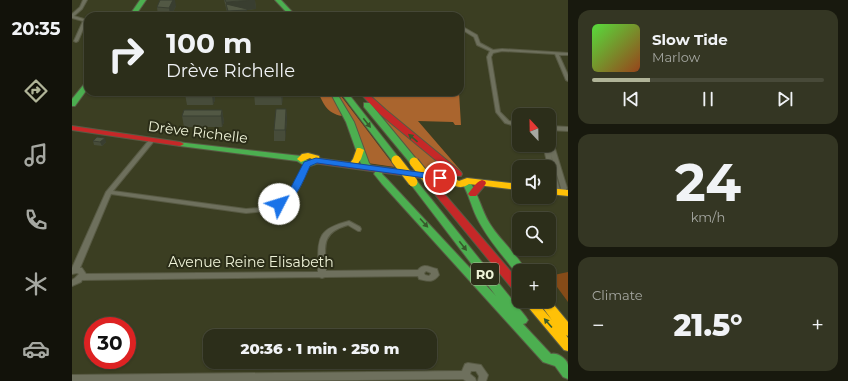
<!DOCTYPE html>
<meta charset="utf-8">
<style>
body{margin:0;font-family:Montserrat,sans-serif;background:#343623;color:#f1f3f6;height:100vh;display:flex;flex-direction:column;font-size:15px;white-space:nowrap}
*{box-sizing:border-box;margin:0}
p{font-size:13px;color:#a6a8a2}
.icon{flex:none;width:22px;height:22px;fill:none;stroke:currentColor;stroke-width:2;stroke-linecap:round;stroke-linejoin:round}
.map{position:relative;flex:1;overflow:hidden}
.details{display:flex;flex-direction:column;gap:10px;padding:10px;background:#18190e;width:280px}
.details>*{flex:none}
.guide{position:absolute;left:12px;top:12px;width:380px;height:84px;border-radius:12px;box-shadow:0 1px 3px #0004,0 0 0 1px #484a39;background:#2c2e1a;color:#f1f3f6;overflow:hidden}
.needle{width:26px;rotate:338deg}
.buttons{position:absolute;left:440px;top:108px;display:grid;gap:8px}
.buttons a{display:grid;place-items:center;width:44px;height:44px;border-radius:8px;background:#2c2e1a;box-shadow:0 1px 3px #0004,0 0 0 1px #484a39;font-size:20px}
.speed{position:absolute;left:12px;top:317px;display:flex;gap:8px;font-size:20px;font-weight:700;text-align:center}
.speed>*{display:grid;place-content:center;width:52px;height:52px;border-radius:50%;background:#2c2e1a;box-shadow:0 1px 3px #0004,0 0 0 1px #484a39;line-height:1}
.speed .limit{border:6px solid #d22;background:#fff;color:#111}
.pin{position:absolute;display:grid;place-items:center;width:34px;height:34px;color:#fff;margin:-17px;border:2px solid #fff;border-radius:50%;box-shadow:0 1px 4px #0007}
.me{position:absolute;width:44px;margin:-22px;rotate:50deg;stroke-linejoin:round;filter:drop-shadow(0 0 3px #0008)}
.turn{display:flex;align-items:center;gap:14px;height:84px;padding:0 16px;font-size:18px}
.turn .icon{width:52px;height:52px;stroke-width:2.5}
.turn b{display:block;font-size:28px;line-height:34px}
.big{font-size:30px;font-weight:800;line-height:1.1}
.details .tile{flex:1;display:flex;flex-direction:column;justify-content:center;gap:6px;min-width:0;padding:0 14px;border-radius:12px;background:#343623}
.details .dial{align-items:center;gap:0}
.dial b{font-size:52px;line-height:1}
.song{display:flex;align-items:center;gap:12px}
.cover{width:48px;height:48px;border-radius:6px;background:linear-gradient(135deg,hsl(110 70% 55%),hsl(20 70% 35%))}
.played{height:4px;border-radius:2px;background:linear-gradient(90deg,#b0b498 25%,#484a39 25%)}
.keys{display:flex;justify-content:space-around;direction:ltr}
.heat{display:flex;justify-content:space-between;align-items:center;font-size:22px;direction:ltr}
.trip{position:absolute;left:131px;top:329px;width:234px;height:40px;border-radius:12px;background:#2c2e1a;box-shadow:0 1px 3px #0004,0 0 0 1px #484a39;font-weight:800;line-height:40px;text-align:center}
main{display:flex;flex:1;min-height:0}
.tabs{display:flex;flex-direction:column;width:72px;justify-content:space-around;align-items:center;background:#12120a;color:#a6a8a2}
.tabs .icon{width:28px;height:28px}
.tabs .current{color:#b0b498}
.tabs b{font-size:18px;color:#f1f3f6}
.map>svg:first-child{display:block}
.green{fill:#854b18}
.forest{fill:#aa652e}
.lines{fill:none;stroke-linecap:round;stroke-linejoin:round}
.street-casing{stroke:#585a44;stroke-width:2}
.fast-casing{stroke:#585a44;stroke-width:2}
.slow-casing{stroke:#585a44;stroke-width:2}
.jam-casing{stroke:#585a44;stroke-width:2}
.street{fill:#6e705d;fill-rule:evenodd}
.fast{fill:#4caf50;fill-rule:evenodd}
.slow{fill:#ffc107;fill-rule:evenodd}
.jam{fill:#c62828;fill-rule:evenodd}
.slow-bridge-casing{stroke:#585a44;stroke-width:11;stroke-linecap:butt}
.slow-bridge{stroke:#ffc107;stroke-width:9}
.wall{fill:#474c3a}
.shaded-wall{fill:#393e30}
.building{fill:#525844;stroke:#393e30}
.oneway{fill:#375a2c}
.route{fill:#1a73e8;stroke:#114b97}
.labels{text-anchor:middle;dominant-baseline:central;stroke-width:4;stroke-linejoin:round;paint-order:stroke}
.shield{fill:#2b2d18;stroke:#b4b89e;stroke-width:1}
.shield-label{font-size:13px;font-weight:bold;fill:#eff3d8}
.street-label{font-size:14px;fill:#eff3d8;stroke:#2b2d18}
</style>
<main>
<nav class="tabs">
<b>20:35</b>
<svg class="icon current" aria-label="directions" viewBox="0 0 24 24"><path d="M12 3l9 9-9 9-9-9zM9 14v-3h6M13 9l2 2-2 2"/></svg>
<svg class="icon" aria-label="music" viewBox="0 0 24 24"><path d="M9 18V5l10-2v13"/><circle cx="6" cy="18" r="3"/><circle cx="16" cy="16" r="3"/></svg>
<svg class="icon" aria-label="phone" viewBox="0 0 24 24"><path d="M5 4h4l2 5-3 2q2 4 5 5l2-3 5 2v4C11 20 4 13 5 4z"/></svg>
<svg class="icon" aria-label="climate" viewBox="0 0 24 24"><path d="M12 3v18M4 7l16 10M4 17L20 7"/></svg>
<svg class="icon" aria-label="car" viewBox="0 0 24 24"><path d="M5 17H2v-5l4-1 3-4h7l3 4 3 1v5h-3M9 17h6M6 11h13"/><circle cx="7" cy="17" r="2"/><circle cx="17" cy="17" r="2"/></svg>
</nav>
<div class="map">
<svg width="496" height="381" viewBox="0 0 496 381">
<rect width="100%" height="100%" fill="#3b3e22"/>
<polygon class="green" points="496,272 496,302 477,276"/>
<g class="forest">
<path d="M246,92h12l12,24c-15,-3 -18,-11 -24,-24z"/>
<polygon points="264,92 266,92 323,167 295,163"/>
<polygon points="294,92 387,92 389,125 383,125 381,122 346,121 390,172 319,116"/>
<polygon points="296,100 376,169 376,172 373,174 355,172"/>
</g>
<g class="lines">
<g class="street-casing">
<g id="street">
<polygon points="11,0 15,0 10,9 2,16 15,20 6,41 4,42 2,41 11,21 0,18 0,14 8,7"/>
<polygon points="389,27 391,27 405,35 408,43 421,50 430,49 496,53 496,55 487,55 496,75 496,81 494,80 483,54 430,51 421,53 419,57 428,112 437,121 447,123 447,127 433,123 424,112 415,57 418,51 405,45 402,37 389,29"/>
<polygon points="477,126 496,127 496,131 477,130"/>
<path d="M477,137l3,2 15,49c-2,4 -6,6 -10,5l-4,-6 -10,-42h6zM479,155l10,33 -1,1 -1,-2z"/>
<path d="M80,138l2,1 1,1 -1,1 -41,50 133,18 14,-1 12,-3 9,-5 9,-8 15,-29 2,-1 3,2c-4,8 -10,25 -15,31 -13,13 -31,17 -49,18l-135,-19 -31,74h2l4,6 232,-2c1,-32 -4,-42 31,-51l11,6 1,2 -1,2h-2l-10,-6c-28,8 -23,22 -22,46l92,-1c6,-7 10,-3 19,-1l2,6c-6,8 -11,6 -20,4l-1,-3 -93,1 -3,1 -3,-1 -237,3 -1,2 -9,4v-6l3,-2 4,-4 -2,-1 -5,1v-6l34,-76 44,-53zM354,271l5,2v1l-2,2 -4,-1 -1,-2z"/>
<polygon points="396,363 409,365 416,375 414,381 406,381 407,376 404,371 399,371 398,374 403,378 404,381 394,381 391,379 174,381 0,381 0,375 390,371 393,364"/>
</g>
</g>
<g class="fast-casing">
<g id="fast">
<polygon points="68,0 74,0 63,16 57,16"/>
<polygon points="203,0 209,0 224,16 218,16"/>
<polygon points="16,81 16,88 3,106 0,106 0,99 14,82"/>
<polygon points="258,92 264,92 282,122 297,163 301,168 300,170 294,170 289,164 274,122"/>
<polygon points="268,92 275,92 327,158 328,160 327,162 321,162"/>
<polygon points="292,103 298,103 345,160 346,162 345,164 339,164 292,107"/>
<polygon points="105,142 229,156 236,161 244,158 248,161 247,163 235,167 225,161 108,146 104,144"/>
<path d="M308,167l4,3 -2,4 6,6 108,116 -87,-114 1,-2h6l110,137 2,3 -2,3 -3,1 28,30c7,-2 16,5 17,11 0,4 0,9 0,14l-5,-2 -8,-11 -12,-4 -161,-178 -8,-10 3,-6z"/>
<path d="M394,180l3,1c10,13 12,29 21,43 10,16 27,30 36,47h-7v3h-2c-14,-18 -30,-36 -40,-56 -6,-12 -8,-24 -15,-35z"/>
</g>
</g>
<g class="slow-casing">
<g id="slow">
<polygon points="285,148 288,148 292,150 289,159 283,168 277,168 276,166 281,159"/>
<polygon points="236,153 247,156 248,161 247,163 241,163 240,159 238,158 229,162 225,159 230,154"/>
<path d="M378,176l9,5 8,-3 52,6v6l-50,-6c-8,6 -18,2 -23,-5z"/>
<polygon points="477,188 496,190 496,196 477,194"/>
<polygon points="477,299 496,322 496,336 494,335 496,338 496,351 492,350 451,301 464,301 480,320 466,301 477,301"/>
</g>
</g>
<g class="jam-casing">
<g id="jam">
<polygon points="287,92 294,92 314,110 389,172 390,174 389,176 383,176 308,114"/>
<polygon points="0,126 108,142 112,144 108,146 0,130"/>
<polygon points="244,158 378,176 382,179 378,182 241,163 240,161"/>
<path d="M410,180l3,1 1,2 -1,2 -9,11h-6l-2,-2c4,-5 8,-12 14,-14z"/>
<polygon points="360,182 363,183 447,281 447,293 443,292 357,187 356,185"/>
</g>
</g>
<use href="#street" class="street"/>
<use href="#fast" class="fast"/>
<use href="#slow" class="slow"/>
<use href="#jam" class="jam"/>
<g class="slow-bridge-casing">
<g id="slow-bridge">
<polyline points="324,160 341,182"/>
<polyline points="342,162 360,185"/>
</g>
</g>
<use href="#slow-bridge" class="slow-bridge"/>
</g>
<g class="wall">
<polygon points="152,0 183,0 184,9 175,10 175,16 156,16"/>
<polygon points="104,6 99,16 86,16 85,7"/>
<polygon points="114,92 142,92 143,100 141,105 115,105 113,94"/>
<polygon points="182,92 211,92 210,105 183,105"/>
<polygon points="214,109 215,120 213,141 202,141 202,130"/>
<polygon points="150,110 152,122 150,127 112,127 110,116"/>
<polygon points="21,141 34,142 30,146 22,145"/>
</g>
<g class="shaded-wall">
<polygon points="101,0 103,0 104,6 99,16 98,16 97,8"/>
<polygon points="183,0 184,9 175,10 175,16 156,16 154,4 155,11 154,2"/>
<polygon points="140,92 142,92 143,100 141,105 140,94"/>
<polygon points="209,92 211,92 210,105"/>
<polygon points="214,109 215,120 213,141 213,130"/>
<polygon points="150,110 152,122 150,127 149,116"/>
<polygon points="33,138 34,142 30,146 28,142"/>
</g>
<g class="building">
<polygon points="88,0 101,0 97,8 85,7"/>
<polygon points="153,0 183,0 154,2"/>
<polygon points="154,4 175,9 175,10 156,11"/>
<polygon points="191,14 195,14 197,16 181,16 180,15"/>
<polygon points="114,92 140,92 140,94 113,94"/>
<rect x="182" y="92" width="27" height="2"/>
<polygon points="204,109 214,109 213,130 202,130"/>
<polygon points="112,110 150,110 149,116 110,116"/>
<polygon points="25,137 33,138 28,142 21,141"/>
</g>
<defs><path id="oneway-solid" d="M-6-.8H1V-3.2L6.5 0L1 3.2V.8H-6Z"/></defs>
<g class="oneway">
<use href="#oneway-solid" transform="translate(295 123) rotate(52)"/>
<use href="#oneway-solid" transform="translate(341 138) rotate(-140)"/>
<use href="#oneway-solid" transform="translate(352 223) rotate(48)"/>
<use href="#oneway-solid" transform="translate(391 246) rotate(52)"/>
<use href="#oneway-solid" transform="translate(476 323) rotate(-131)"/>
</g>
<path class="route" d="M244,158l124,17 4,3 -4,2 -123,-17 -7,3c-5,11 -17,44 -34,40l-2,-2 2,-2 13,-11 15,-29z"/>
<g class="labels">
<rect class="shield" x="399" y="263" width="28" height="22" rx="3"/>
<g class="shield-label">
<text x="413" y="274">R0</text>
</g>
<g class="street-label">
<text transform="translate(126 132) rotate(7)">Drève Richelle</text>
<text x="179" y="262">Avenue Reine Elisabeth</text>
</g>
</g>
</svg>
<div class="buttons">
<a><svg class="needle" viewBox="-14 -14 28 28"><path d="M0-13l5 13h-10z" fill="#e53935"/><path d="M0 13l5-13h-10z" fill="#a6a8a2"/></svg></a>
<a><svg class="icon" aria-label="sound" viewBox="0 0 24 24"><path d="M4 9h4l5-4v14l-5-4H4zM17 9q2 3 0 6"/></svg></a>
<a><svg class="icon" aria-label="search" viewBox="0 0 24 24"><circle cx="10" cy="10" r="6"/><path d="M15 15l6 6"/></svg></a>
<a>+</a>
</div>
<div class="speed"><div class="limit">30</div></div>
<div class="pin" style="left:368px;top:178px;background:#d93025"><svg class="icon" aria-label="arrive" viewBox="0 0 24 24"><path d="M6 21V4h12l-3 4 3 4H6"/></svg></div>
<svg class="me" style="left:207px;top:204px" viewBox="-20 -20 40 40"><circle r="19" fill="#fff"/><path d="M0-13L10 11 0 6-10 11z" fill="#1a73e8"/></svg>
<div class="trip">20:36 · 1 min · 250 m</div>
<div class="guide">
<div class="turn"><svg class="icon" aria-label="right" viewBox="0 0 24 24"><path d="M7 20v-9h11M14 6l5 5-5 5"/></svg><div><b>100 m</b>Drève Richelle</div></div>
</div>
</div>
<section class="details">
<div class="tile">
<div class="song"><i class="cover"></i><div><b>Slow Tide</b><p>Marlow</p></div></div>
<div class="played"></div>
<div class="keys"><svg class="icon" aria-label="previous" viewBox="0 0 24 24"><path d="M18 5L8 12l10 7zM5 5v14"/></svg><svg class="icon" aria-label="pause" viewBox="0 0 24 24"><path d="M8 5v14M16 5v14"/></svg><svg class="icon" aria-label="next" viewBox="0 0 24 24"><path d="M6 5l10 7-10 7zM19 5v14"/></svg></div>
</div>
<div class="tile dial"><b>24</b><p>km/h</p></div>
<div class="tile"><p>Climate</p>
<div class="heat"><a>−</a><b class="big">21.5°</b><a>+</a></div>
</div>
</section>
</main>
